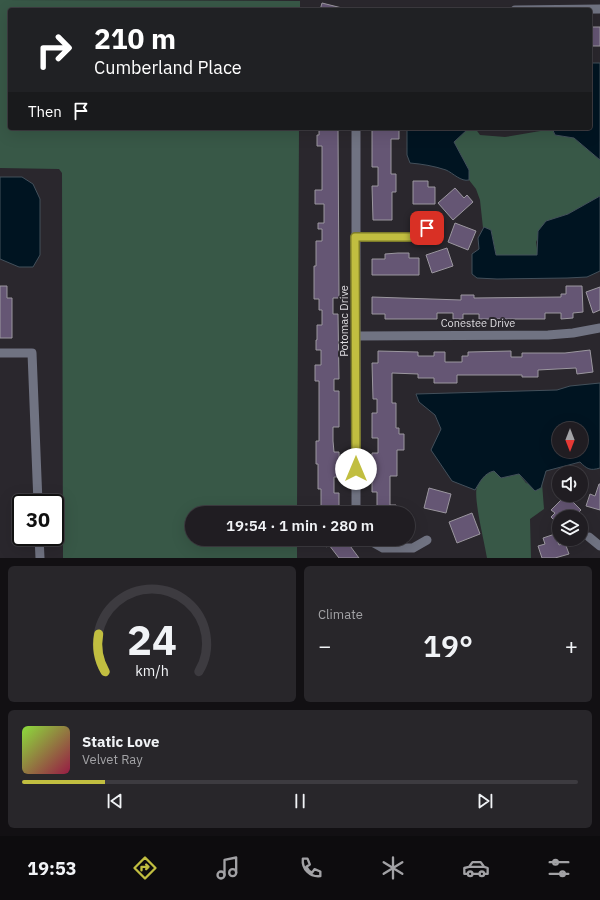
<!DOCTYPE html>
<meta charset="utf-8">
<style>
body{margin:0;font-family:"IBM Plex Sans",sans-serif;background:#28262a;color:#f1f3f6;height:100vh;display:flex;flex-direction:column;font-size:15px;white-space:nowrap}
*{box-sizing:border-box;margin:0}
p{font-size:13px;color:#a2a2a5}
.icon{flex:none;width:22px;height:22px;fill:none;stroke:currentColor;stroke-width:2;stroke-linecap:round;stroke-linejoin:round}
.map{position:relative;height:558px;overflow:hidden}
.panel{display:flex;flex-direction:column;gap:8px;padding:8px;background:#121013;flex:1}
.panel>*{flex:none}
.guide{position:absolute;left:8px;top:8px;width:584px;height:122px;border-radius:4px;box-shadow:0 4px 16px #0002,0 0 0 1px #3d3b40;background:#202124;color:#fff;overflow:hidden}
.needle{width:26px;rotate:180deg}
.controls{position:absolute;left:552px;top:422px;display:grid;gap:8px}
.controls a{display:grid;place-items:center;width:36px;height:36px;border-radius:50%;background:#201d22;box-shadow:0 4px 16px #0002,0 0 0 1px #3d3b40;font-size:20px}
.speed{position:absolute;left:12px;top:494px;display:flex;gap:8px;font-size:20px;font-weight:700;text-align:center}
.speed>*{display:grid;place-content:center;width:52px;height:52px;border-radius:50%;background:#201d22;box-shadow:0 4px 16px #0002,0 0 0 1px #3d3b40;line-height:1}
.speed .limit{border:2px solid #111;border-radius:6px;background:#fff;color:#111}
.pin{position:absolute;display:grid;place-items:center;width:34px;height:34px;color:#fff;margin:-17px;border-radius:8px;box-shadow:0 2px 6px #0006}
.me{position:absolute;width:44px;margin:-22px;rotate:0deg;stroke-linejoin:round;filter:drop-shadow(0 0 3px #0008)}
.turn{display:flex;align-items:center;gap:14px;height:84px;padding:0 20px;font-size:18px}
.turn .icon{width:52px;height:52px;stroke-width:2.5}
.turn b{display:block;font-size:28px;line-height:34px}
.then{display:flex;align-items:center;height:38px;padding:0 20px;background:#0003;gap:8px;font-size:15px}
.big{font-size:30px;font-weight:600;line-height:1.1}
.panel .tile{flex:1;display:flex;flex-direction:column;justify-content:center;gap:6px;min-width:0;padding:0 14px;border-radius:6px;background:#28262a}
.panel .dial{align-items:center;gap:0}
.dial svg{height:104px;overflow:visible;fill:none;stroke:#3d3b40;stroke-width:7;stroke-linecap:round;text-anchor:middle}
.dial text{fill:#f1f3f6;stroke:none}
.song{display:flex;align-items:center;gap:12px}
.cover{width:48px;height:48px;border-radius:6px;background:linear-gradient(135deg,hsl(90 70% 55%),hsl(340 70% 35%))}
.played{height:4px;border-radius:2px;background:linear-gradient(90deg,#c1be40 15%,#3d3b40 15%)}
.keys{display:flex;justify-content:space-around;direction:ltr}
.heat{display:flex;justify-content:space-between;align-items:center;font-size:22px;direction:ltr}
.panel .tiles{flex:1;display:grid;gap:8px;grid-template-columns:1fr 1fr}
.tile:last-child{grid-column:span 2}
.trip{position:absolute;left:185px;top:506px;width:230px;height:40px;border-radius:20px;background:#201d22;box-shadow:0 4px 16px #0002,0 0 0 1px #3d3b40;font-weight:600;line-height:40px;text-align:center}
.dock{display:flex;height:64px;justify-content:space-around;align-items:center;background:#0d0c0e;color:#a2a2a5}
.dock .icon{width:28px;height:28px}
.dock .current{color:#c1be40}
.dock b{font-size:18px;color:#f1f3f6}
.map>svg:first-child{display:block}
.green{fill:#385847}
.water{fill:#001421;stroke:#43505b;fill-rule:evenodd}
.building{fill:#655674;stroke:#9b979f}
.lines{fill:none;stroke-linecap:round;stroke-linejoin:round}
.minor{stroke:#707382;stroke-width:9}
.route-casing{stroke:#7d7c2a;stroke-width:10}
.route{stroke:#c1be40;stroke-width:7}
.labels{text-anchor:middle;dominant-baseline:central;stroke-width:4;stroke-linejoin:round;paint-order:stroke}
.street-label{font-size:11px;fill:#dfdde1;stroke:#2a272d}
</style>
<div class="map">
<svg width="600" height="558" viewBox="0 0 600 558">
<rect width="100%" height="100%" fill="#2a272d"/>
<g class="green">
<polygon points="0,0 300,1 300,10 10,10 10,128 299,128 297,513 192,513 192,539 297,539 297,558 63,558 62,173 59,169 0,168"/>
<polygon points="469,128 475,128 480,135 505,137 552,129 555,135 574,138 600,160 600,196 568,214 546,221 536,242 538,255 496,255 491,230 483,228 480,200 476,189 469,180 469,170 454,142"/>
<path d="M494,471l7,7 18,-4 7,9 15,5 1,-5 2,26 -14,10 1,39h-44c-2,-14 -14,-60 -10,-71 2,-7 9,-14 17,-16z"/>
</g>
<g class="water">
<polygon points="590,63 600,63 600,160 574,138 555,135 552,128 590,128"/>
<path d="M407,128h62l-15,14 15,28v10c-8,2 -16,-7 -23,-10 -12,-4 -24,-6 -36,-7l-3,-8z"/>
<polygon points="0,177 22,177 33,184 40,199 40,255 33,267 19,267 0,259"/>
<polygon points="600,196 600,271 587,277 567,278 497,279 477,278 472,274 472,254 479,249 478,238 484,227 491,230 496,255 537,255 538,231 546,221 568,214"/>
<path d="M600,383v85c-10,3 -13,1 -20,-6l-34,9 -5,17 -6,3 -16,-17 -18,4 -7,-7c-10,2 -14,11 -19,19l-23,-9 -21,-31 10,-21 -6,-14 -16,-13 -3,-8 141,-4 13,-4zM559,429h22v22h-22z"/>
</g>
<g class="building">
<polygon points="322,3 342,8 341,10 320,10"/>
<rect x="590" y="27" width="10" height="19"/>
<polygon points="319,128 338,128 339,298 333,298 333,314 338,314 339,379 334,379 334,391 339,391 339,427 333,427 333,441 334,452 339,452 340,477 334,477 334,493 339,493 339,513 321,513 321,489 318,489 318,464 316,464 316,441 319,441 319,381 315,381 315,365 321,365 321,350 316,350 316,340 317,340 317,325 322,325 322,310 319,310 319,299 314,299 314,266 316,266 316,241 322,241 322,229 318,229 318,223 324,223 324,204 315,204 315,190 322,190 322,146 317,146 317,135 319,135"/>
<polygon points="372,128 399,128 399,139 391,139 391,174 396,174 396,192 392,192 392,220 373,220 372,186 378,186 378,167 372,167"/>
<polygon points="413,181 428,181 428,187 435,187 435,204 413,204"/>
<polygon points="455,188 464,198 467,195 473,202 453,220 438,203"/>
<polygon points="455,223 476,231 468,250 448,242"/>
<polygon points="447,248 453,266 432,273 426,255"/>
<polygon points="398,253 409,253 409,258 419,258 419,275 372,275 372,259 385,259 385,254"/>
<polygon points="0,286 7,286 7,298 12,298 12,338 0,338"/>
<polygon points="566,286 582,286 583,312 573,313 573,318 561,319 561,313 545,313 545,319 479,319 479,314 463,314 463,319 453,319 453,313 437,313 437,319 385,319 385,314 372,314 372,297 461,300 461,295 474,295 474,298 561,297 561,294 566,294"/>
<polygon points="600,287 600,310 593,313 586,292"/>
<polygon points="590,350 593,372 577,374 576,368 538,370 538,377 522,377 522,375 457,375 457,383 434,383 434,378 418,378 418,374 392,373 392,403 396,403 396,428 399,428 399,434 404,434 404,450 397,450 397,476 390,476 390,505 396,505 396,513 377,513 377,492 372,492 372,453 378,453 378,438 372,438 372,413 377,413 377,399 373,399 372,363 378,363 378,351 418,352 418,356 434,356 434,352 445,352 445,362 462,362 462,356 468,356 468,352 511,351 511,357 522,357 522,353 565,353"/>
<polygon points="599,484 600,484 600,510 586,506 590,494 595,496"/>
<polygon points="429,488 451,494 446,513 424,508"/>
<polygon points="566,495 581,510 574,517 559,517 559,525 551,517 555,513 551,510"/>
<polygon points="472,513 480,534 457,543 449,522"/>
<polygon points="555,534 559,545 565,543 569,554 555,558 542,558 538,546 545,544 543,538"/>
<polygon points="323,539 345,539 359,558 339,558 329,545 326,547"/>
</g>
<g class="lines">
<g class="minor">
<polyline points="515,10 600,9"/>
<polyline points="356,128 356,513"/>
<polyline points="355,237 417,237 427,228"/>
<polyline points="356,336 548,335 573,333 600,328"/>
<polyline points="0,353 32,353 38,503"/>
<polyline points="39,537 40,558"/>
<polyline points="589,537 600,546"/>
<polyline points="367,539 383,548 413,548 427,540"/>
</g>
</g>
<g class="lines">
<g class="route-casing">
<polyline id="route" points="356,469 355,237 417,237 427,228"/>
</g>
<use href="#route" class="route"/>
</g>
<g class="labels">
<g class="street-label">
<text transform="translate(344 321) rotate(-90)">Potomac Drive</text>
<text x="478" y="323">Conestee Drive</text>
</g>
</g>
</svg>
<div class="controls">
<a><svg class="needle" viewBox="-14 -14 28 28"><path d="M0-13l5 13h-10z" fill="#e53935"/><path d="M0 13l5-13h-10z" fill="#a2a2a5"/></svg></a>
<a><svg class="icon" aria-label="sound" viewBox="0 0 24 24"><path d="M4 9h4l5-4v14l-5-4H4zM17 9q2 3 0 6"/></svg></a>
<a><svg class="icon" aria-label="layers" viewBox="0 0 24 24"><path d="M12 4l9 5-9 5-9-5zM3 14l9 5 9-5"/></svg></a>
</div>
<div class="speed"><div class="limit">30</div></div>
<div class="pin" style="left:427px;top:228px;background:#d93025"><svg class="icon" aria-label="arrive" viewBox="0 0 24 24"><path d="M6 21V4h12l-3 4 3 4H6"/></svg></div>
<svg class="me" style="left:356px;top:469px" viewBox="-20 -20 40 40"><circle r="19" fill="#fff"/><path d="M0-13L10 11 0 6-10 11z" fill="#c1be40"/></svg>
<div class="trip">19:54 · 1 min · 280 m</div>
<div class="guide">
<div class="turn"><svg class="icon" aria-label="right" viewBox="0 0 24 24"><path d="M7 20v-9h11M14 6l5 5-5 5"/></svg><div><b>210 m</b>Cumberland Place</div></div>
<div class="then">Then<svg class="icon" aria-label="arrive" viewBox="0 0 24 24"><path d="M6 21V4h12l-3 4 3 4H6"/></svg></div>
</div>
</div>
<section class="panel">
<div class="tiles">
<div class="tile dial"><svg viewBox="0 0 100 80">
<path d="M14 69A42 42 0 1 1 86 69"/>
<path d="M14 69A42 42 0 0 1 9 40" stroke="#c1be40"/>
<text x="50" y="56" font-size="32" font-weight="700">24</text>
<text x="50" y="72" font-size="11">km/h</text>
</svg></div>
<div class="tile"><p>Climate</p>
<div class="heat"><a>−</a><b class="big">19°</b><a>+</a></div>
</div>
<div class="tile">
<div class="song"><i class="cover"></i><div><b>Static Love</b><p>Velvet Ray</p></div></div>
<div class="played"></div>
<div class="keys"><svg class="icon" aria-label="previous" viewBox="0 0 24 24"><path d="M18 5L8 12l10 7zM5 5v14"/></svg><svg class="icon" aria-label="pause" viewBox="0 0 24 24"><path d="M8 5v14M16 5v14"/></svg><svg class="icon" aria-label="next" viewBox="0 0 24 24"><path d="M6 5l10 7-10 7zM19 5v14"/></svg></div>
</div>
</div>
</section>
<nav class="dock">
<b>19:53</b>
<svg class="icon current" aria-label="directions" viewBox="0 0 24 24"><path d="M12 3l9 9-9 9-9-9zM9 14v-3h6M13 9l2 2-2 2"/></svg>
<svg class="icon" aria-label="music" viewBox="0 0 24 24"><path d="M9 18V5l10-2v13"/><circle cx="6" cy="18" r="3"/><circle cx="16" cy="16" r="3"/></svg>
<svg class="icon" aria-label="phone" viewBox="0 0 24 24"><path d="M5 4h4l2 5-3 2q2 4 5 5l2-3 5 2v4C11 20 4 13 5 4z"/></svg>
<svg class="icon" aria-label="climate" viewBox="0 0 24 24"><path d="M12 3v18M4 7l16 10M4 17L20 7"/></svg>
<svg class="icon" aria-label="car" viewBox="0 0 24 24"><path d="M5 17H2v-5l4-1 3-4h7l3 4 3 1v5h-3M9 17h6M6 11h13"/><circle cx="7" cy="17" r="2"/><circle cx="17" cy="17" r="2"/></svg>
<svg class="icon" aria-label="filters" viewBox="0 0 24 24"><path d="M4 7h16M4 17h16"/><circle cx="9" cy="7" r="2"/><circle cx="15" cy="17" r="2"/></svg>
</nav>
